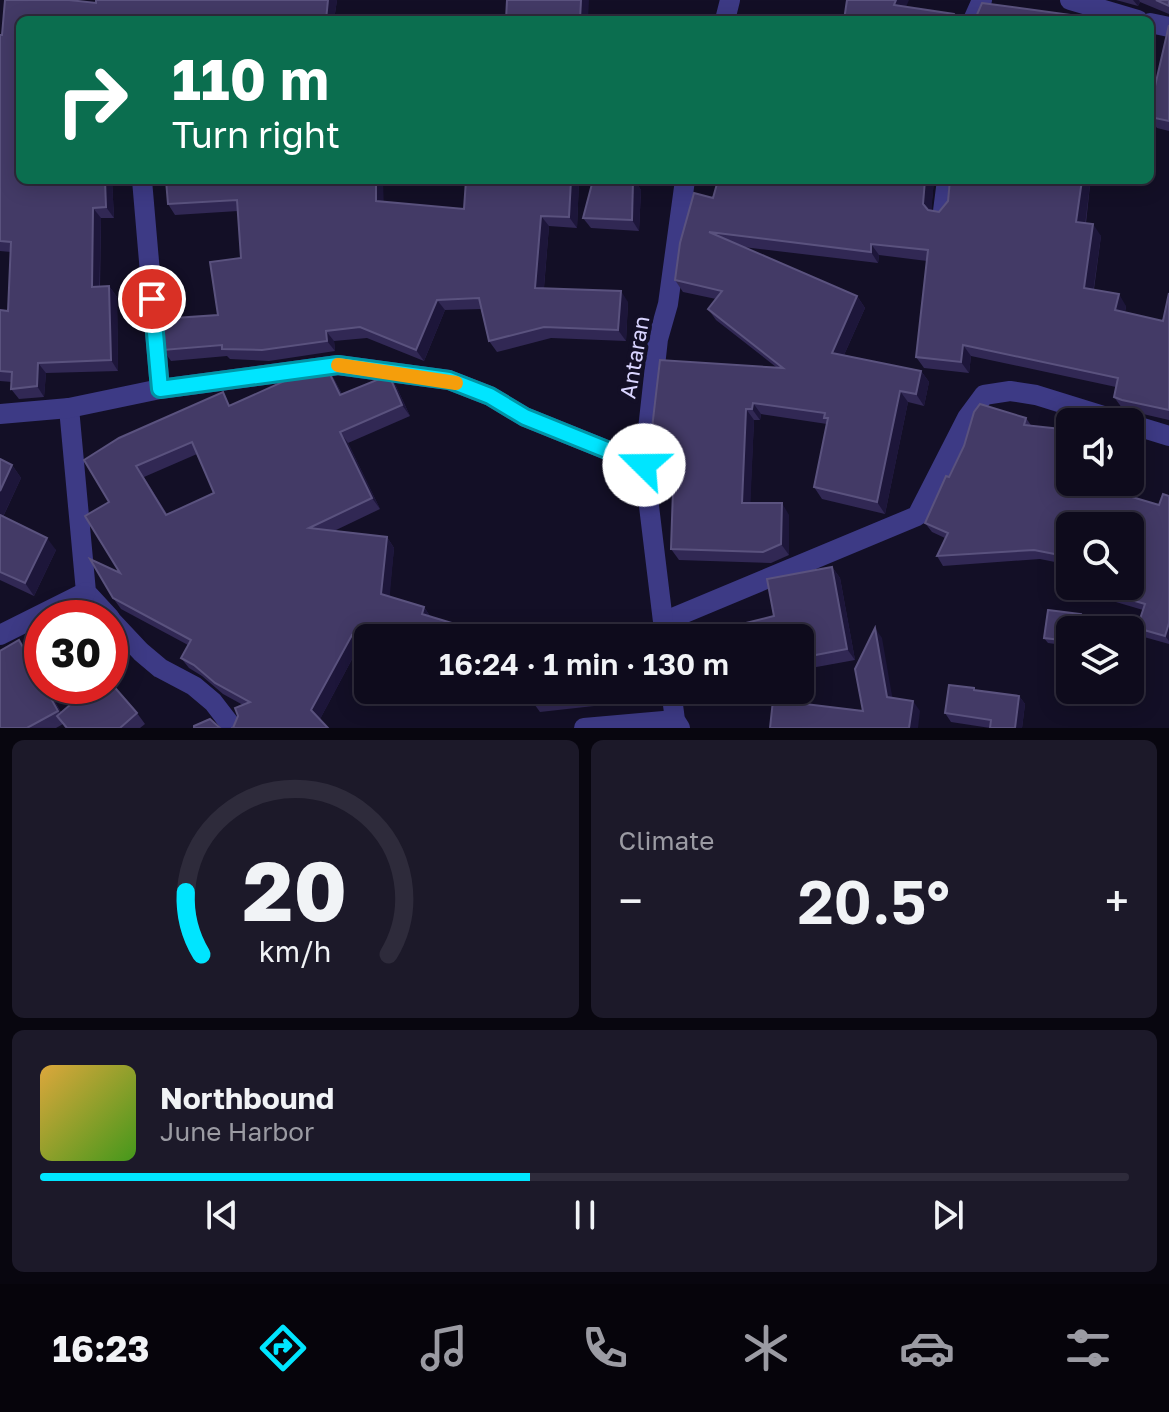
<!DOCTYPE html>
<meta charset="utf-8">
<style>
body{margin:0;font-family:"Golos Text",sans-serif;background:#1c1929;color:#f1f3f6;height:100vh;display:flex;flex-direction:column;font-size:30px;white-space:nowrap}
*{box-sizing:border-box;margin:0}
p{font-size:26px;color:#9b9ba3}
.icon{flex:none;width:44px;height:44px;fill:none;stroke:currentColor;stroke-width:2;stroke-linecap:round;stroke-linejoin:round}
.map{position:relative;height:728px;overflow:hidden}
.panel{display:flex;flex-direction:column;gap:12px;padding:12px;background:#08060f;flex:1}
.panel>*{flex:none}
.top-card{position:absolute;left:16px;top:16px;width:1138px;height:168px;border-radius:12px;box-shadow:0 4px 20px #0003,0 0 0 2px #2e2b3b;background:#0b6e4f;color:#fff;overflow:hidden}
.fabs{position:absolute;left:1056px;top:408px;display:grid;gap:16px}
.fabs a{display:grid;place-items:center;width:88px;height:88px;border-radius:12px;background:#0e0b1c;box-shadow:0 4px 20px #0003,0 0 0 2px #2e2b3b;font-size:40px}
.speed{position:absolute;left:24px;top:600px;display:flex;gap:16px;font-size:40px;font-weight:700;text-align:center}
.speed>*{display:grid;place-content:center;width:104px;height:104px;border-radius:50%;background:#0e0b1c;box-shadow:0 4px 20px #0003,0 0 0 2px #2e2b3b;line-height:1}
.speed .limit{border:12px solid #d22;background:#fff;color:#111}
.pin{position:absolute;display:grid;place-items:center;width:68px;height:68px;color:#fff;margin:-34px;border:4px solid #fff;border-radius:50%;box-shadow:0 2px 8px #0007}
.me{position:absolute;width:88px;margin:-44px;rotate:292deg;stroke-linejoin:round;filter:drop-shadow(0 0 6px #0008)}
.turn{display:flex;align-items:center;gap:28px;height:168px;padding:0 24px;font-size:36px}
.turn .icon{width:104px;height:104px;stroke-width:2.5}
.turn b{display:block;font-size:56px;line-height:68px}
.big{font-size:60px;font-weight:600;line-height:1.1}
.panel .tile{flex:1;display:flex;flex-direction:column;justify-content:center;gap:12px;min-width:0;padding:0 28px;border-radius:12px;background:#1c1929}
.panel .dial{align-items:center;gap:0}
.dial svg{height:208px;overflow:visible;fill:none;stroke:#2e2b3b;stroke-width:7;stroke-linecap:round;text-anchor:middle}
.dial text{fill:#f1f3f6;stroke:none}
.song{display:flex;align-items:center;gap:24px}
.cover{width:96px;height:96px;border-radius:12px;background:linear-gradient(135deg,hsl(40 70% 55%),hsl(100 70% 35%))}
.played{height:8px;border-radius:4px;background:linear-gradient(90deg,#00e5ff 45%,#2e2b3b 45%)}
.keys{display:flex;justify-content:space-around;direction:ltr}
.heat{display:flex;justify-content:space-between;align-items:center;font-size:44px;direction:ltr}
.panel .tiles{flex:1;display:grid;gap:12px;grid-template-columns:1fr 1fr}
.tile:last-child{grid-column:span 2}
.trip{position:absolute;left:354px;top:624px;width:460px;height:80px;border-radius:12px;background:#0e0b1c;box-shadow:0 4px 20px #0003,0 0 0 2px #2e2b3b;font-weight:600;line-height:80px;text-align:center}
.tabs{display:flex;height:128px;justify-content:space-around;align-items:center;background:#06040b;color:#9b9ba3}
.tabs .icon{width:56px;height:56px}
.tabs .selected{color:#00e5ff}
.tabs b{font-size:36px;color:#f1f3f6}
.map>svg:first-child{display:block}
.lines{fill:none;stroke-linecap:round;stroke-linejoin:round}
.minor{stroke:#3d3a85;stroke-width:20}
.wall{fill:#312854;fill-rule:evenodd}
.shaded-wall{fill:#1d163a}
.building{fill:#433a66;stroke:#5a527e;stroke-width:2;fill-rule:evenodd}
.route-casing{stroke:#0095a6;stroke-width:20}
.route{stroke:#00e5ff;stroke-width:14}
.slow{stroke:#f59e0b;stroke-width:14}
.labels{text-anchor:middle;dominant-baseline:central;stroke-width:8;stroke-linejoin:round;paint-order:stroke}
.street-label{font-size:22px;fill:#d9d4ff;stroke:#130f26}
</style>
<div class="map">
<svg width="1169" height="728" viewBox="0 0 1169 728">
<rect width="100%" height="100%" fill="#130f26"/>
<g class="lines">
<g class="minor">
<polyline points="1070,0 1138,20"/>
<polyline points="725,20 730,0"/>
<polyline points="973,20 982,0"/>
<polyline points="1150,23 1169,27"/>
<polyline points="142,180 160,389"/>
<polyline points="943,211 947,180"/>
<polyline points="69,408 86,592 110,618"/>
<polyline points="0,414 69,408 160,389 338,365 449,380 490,396 525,417 644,465"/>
<polyline points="1130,424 1169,436"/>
<polyline points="110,619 141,652 160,668 194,686 213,702 233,728"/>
<polyline points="663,622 917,516 967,418 984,395 1010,391 1036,395 1123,422"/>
<polyline points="0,635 86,592"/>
<polyline points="665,638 644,465 658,339 668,304 685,180"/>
<polyline points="671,690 675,720 680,728"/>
<polyline points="584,728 675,720"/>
</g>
</g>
<g class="wall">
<polygon points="5,0 69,0 96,3 96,0 337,0 334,20 20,20 20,180 112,180 114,218 101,218 100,287 109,286 117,297 118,371 46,373 44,397 19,399 11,389 12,382 0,381 0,310 8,311 11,252 0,251 0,35 2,35"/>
<polygon points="1116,0 1169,0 1169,14 1140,2 1138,6"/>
<polygon points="1169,25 1169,131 1157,128 1150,119 1150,108"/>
<polygon points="166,180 383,180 383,202 464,209 579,180 577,228 549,226 544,288 628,302 626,341 551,338 497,352 489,341 481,309 445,310 424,361 367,338 334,341 335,351 269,361 230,359 227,356 171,361 163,350 218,315 241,258 238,211 175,215 168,204"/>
<polygon points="634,180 641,190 639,231 591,228 583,218"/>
<polygon points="718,180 934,180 931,211 939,212 948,201 950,180 1098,180 1097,186 1090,185 1086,223 1101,236 1094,289 1126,306 1125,312 1163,321 1169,293 1169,420 1130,411 1122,408 1114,397 1116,387 971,356 969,373 924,368 916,357 927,261 879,255 878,263 743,247 857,296 865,308 844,355 921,371 929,382 924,406 908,402 885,514 822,499 814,487 827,424 761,414 760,420 754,420 750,503 789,515 789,555 771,563 679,560 671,549 674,471 658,470 650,459 776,367 716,320 708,309 716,299 683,292 675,280 713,198"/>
<path d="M327,368l7,11 8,15 47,-19 7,11 14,30 -62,27 32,66 -46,22 53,6 7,11 -5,49 35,10 6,9 68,21 118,-1 1,2h-249v10l-9,-2 -39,73 -87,9 10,-23 -20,-11 -21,-18 -13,-8 -8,-10 7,-13 -67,-36 -8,-11 7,-25 -11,-71 -25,-42zM197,454l17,39 -47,21 -23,-37z"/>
<polygon points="1026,418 1070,482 1088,482 1088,484 1159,505 1169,496 1169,644 1144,637 1137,628 1143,610 1082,592 1077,586 1130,586 1070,526 1070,565 1040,559 943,566 937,556 945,538 932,532 925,523 949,477"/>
<polygon points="0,459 12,465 21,478 3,517 56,550 34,596 0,580"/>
<polygon points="832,567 840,578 855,660 800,670 800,638 673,638 700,631 702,634 774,616"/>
<polygon points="1085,620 1084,630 1070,630 1070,646 1048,643 1044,638"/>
<polygon points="19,640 27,651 42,686 46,686 61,712 137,713 145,724 140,728 65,728 63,724 56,728 0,728"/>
<polygon points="531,690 610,690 612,704 540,712 532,701"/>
<polygon points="976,690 1019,696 1025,704 1022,728 990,728 951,722 945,713"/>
</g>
<g class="shaded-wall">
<polygon points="328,0 337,0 334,20 326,20"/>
<polygon points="581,0 589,0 588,20 580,20"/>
<polygon points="896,0 909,0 902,16 894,5"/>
<polygon points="1133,0 1139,0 1140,2 1138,6"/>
<polygon points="105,180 112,180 114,218 106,207"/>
<polygon points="376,180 383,180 384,212 376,201"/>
<polygon points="571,180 579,180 577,228 569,217"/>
<polygon points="634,180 641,190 639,231 632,220"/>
<polygon points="925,180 934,180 931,215 923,204"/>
<polygon points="1082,180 1087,180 1090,185 1084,233 1076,222"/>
<polygon points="93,208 101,218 99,298 92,287"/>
<polygon points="541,216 549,226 543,298 535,288"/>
<polygon points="1093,224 1101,236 1092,299 1084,288"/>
<polygon points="871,244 879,255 878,263 871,252"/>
<polygon points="109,286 117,297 118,371 111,360"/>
<polygon points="621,291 628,302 626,341 618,330"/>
<polygon points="1119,294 1126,306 1123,321 1115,310"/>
<polygon points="857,296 865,308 840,364 832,353"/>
<polygon points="437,300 445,310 424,361 416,350"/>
<polygon points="326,331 334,341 335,351 327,341"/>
<polygon points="963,345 971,356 969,373 961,362"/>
<polygon points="38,363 46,373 44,397 37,386"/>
<polygon points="327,368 334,379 347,406 340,395"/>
<polygon points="921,371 929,382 924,406 916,394"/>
<polygon points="389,375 396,386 410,416 402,405"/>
<polygon points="900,391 908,402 885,514 877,502"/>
<polygon points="753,403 761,414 760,420 752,409"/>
<polygon points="746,409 754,420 750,514 742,503"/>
<polygon points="340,432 348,443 380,509 372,498"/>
<polygon points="12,465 21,478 0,523 0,491"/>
<polygon points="782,503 789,515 789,555 781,544"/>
<polygon points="387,537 394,548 389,605 381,594"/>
<polygon points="47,538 56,550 34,596 25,583"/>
<polygon points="832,567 840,578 855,660 847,649"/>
<polygon points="424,607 431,618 422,614"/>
<polygon points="1081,614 1085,620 1084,630 1079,630"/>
<polygon points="1169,623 1169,641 1165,636"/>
<polygon points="609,625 616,636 617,638 610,638"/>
<polygon points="875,628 882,638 894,707 887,697"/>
<polygon points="352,635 359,646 319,721 311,710"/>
<polygon points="19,640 27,651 42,679 42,682"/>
<polygon points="44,686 46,686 66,722 58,711"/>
<polygon points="604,690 610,690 612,704 604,693"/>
<polygon points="1019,696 1025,704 1022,728 1015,728"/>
<polygon points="913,701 920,711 918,728 909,728"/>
</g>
<g class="building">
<polygon points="5,0 69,0 96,3 96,0 328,0 326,20 20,20 20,180 105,180 106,207 93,208 92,287 109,286 111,360 38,363 37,386 11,389 12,372 0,371 0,310 8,311 11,242 0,241 0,35 2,35"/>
<polygon points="507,0 581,0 580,20 506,20"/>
<polygon points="847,0 896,0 894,5 954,14 959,20 844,20"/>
<polygon points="1156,0 1169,0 1169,6"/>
<polygon points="982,3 1101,19 1101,20 969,20 976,17"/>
<polygon points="1169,25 1169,121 1150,117 1150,108"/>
<polygon points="166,180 376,180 376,201 464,209 466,180 571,180 569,217 541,216 535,288 621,291 618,330 544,327 489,341 479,298 437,300 416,350 360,327 326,331 327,341 262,350 222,349 222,345 163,350 160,319 218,315 210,262 241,258 237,200 168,204"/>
<polygon points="593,180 633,180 632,220 583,218"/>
<polygon points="718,180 925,180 923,204 928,210 939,212 948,201 950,180 1082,180 1076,222 1093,224 1084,288 1119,294 1115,310 1163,321 1169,293 1169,410 1122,400 1114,397 1118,378 963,345 961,362 916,357 928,250 871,244 871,252 709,232 857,296 832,353 921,371 916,394 900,391 877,502 814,487 828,418 824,418 825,413 753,403 752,409 746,409 742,503 782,503 781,544 763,552 671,549 674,460 650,459 649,454 660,360 783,368 708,309 722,291 675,280 680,243 694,193 713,198"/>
<path d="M327,368l13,27 49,-20 13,30 -62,27 32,66 -63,30 78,9 -6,57 43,13 -2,7 76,23 111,-12 1,13h-242v2l-16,-5 -41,75 17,18h-97h2l5,-12 -3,-8 15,-6 -35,-19 -21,-18 -13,-7 10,-18 -78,-42 -23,-39 30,14 -35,-57 24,-14 -25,-42 35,-22 104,-46 6,14 80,-36zM192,442l22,51 -48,22 -30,-49z"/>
<polygon points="980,404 1026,418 1024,425 1070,430 1070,482 1081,482 1159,505 1163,494 1169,496 1169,623 1165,636 1137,628 1145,604 1085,586 1130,586 1130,526 1070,526 1070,557 1034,550 937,556 948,533 925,523 946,476 949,477 964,446 974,412"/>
<polygon points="0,459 12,465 0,491"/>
<polygon points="0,515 47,538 25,583 0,572"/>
<polygon points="832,567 847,649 800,658 800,638 673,638 673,637 700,631 701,634 774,616 767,579"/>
<polygon points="1048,610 1081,614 1079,630 1070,630 1070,641 1044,638"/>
<polygon points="875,628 887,697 913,701 909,728 770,728 773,700 863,711 855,669"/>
<polygon points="19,640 42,682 42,686 44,686 58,711 27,728 0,728 0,651"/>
<polygon points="110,682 137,713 120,728 67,728 57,716 92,686 110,686"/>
<polygon points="949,685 974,688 974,690 1019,696 1015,728 990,728 991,720 945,713"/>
<polygon points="531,690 604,690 604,693 532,701"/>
<polygon points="210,719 220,728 194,728 194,726"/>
</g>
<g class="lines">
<g class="route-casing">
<polyline id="route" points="152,299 160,389 338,365 449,380 490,396 525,417 644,465"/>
</g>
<use href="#route" class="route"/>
<polyline class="slow" points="338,365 456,383"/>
</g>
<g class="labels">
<g class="street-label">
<text transform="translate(634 357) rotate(-80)">Antaran</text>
</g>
</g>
</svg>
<div class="fabs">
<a><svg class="icon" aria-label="sound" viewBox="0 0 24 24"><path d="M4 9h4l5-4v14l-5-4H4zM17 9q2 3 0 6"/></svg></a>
<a><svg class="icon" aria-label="search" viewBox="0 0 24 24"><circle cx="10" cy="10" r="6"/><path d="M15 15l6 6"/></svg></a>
<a><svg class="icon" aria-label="layers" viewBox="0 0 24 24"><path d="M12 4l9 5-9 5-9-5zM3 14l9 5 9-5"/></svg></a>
</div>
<div class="speed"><div class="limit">30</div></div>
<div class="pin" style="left:152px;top:299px;background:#d93025"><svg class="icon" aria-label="arrive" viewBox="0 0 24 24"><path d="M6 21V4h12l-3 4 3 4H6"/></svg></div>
<svg class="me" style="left:644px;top:465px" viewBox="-20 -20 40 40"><circle r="19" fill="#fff"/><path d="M0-13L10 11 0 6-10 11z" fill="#00e5ff"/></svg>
<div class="trip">16:24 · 1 min · 130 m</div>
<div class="top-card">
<div class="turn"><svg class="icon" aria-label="right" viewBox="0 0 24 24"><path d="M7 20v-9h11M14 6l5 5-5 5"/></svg><div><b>110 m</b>Turn right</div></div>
</div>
</div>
<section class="panel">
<div class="tiles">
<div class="tile dial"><svg viewBox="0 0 100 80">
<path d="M14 69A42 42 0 1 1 86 69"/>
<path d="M14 69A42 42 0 0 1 8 45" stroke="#00e5ff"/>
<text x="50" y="56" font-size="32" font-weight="700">20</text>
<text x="50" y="72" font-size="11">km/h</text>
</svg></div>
<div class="tile"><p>Climate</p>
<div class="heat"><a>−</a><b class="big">20.5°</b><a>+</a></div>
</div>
<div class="tile">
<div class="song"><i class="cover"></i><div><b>Northbound</b><p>June Harbor</p></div></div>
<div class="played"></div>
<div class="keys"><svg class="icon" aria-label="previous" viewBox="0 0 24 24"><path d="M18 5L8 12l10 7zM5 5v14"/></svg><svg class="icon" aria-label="pause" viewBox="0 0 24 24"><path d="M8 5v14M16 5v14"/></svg><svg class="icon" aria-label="next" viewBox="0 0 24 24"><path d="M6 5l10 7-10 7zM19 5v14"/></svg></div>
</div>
</div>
</section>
<nav class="tabs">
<b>16:23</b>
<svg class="icon selected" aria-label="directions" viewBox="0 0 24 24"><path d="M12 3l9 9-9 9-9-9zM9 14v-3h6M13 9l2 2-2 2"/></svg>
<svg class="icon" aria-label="music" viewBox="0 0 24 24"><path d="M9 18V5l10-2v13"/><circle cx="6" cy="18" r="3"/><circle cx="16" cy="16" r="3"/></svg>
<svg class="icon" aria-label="phone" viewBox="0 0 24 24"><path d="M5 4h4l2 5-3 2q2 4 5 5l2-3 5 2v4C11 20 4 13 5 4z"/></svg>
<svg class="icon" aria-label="climate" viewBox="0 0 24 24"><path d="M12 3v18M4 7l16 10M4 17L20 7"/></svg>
<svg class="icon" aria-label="car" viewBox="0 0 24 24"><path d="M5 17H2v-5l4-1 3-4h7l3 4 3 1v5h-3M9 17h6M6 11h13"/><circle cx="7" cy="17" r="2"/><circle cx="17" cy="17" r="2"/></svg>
<svg class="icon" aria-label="filters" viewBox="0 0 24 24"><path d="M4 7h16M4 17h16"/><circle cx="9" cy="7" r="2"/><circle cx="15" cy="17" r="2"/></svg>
</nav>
